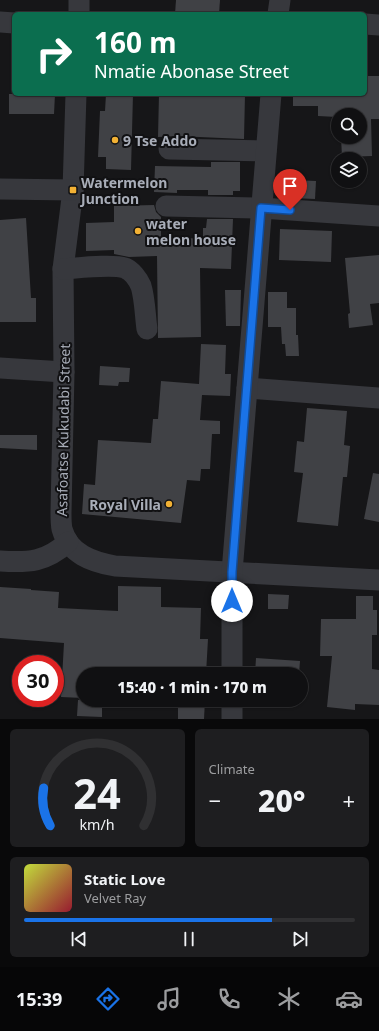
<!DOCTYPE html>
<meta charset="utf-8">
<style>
body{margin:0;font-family:"Noto Sans",sans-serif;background:#1e1e20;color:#f1f3f6;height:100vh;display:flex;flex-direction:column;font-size:15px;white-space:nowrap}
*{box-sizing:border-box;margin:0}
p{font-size:13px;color:#9c9d9f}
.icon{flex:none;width:22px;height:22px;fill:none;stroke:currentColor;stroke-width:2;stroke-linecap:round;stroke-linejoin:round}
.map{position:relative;height:719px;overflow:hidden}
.panel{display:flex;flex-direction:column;gap:10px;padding:10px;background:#09090a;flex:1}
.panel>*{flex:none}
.top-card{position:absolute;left:12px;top:12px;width:355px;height:84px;border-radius:6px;box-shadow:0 1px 3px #0004,0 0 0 1px #303032;background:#0b6e4f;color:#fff;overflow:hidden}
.tools{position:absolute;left:331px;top:108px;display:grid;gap:8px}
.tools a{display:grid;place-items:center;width:36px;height:36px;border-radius:50%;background:#101012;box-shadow:0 1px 3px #0004,0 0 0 1px #303032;font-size:20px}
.speed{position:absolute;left:12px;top:655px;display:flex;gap:8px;font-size:20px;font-weight:700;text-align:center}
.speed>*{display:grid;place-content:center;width:52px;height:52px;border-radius:50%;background:#101012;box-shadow:0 1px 3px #0004,0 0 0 1px #303032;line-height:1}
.speed .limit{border:6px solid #d22;background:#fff;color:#111}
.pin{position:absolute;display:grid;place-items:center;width:34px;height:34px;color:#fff;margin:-41px -17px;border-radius:50% 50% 50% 0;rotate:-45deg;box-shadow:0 0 4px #0007}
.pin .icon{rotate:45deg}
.me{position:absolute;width:44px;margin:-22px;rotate:0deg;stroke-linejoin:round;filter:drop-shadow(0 0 3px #0008)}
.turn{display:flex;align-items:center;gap:14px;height:84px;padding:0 16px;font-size:18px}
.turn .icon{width:52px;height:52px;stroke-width:2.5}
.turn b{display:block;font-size:28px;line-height:34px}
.big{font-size:30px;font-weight:800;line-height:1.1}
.panel .card{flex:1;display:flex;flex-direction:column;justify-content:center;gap:6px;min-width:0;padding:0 14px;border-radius:6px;background:#1e1e20}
.panel .dial{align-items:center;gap:0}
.dial svg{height:104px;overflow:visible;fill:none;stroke:#303032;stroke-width:7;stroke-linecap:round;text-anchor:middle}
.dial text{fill:#f1f3f6;stroke:none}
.song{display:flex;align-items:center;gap:12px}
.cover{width:48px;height:48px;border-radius:6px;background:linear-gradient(135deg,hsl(70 70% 55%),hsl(350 70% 35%))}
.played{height:4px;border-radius:2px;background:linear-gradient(90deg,#1a73e8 75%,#303032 75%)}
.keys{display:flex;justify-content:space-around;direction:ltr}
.heat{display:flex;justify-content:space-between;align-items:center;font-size:22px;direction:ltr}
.panel .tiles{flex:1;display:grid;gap:10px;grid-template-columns:1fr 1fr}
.card:last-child{grid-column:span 2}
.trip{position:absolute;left:76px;top:667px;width:232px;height:40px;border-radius:20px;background:#101012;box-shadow:0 1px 3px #0004,0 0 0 1px #303032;font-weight:800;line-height:40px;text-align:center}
.tab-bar{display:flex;height:64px;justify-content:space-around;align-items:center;background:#060607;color:#9c9d9f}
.tab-bar .icon{width:28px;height:28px}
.tab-bar .current{color:#1a73e8}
.tab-bar b{font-size:18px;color:#f1f3f6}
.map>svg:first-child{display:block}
.building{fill:#404145}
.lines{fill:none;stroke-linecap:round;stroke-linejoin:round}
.minor{stroke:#37383d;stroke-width:21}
.route-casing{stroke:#114b97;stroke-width:10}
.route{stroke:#1a73e8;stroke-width:7}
.poi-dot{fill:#f2b134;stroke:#111113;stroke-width:1.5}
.labels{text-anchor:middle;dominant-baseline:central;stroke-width:4;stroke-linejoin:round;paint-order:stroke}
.poi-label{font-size:14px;font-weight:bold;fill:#a8adb8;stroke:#111113;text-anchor:start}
.street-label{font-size:14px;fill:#a8adb8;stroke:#111113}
</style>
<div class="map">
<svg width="379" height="719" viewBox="0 0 379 719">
<rect width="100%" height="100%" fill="#161618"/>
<g class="building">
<polygon points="176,0 220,0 219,14 175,14"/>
<polygon points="365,76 379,76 379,119 371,119 372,156 342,157 341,137 360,137 360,115 338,115 338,120 337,120 337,117 318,116 318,106 293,106 293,94 365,94"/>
<polygon points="9,94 55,94 54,114 9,114"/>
<polygon points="106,94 133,94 131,170 106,169 106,157 98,157 100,111 105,111"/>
<polygon points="159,94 245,94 244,139 177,136 158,137"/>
<polygon points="211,162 240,162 240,191 233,191 233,195 208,195 208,190 177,190 177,193 154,192 155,166 211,167"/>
<polygon points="293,180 316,181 315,199 293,198"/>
<polygon points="154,205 156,212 161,217 161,239 187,240 187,238 203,239 203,228 206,228 207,219 233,219 231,269 200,268 201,337 158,338 157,256 129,257 114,254 114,250 86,251 86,223 114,222 114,206"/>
<polygon points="26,218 31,298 36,298 36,322 0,322 0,220"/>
<polygon points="280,229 332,231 331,262 279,260"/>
<polygon points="379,255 379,303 370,304 373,325 349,328 348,314 350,313 345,258"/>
<polygon points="225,290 241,290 240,326 226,326"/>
<polygon points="268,292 287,292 287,308 296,308 296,335 298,335 299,356 286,356 285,344 282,344 281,327 268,327"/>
<polygon points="201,344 226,345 225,374 231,374 230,396 202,395 200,420 220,421 220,434 212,434 210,469 201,469 200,481 187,480 181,523 82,514 84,484 95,485 98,440 151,443 153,419 158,419 161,381 199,384"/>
<polygon points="100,366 130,368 129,382 119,382 118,386 99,385"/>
<polygon points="307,408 347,411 344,445 350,446 347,477 343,477 338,526 297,522 303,473 294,472 297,441 304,442"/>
<polygon points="0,435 37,435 37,450 0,448"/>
<polygon points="373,473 379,474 379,522 364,519"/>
<polygon points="118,586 161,587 161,607 201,608 200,639 208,639 206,674 83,674 83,698 61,697 64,643 0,638 0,587 31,589 31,590 59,592 58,608 118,611"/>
<polygon points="268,594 289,595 288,609 268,609"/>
<polygon points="356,596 373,596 373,610 377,610 377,635 372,635 372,669 379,670 379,705 355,704 355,710 327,707 332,656 320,656 321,619 356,619"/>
<polygon points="256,658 300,661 299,674 255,674"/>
<polygon points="78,700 102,700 102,717 77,716"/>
<polygon points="178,700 205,700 204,719 178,719"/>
</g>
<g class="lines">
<g class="minor">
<polyline points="79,14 79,0"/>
<polyline points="278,14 280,0"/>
<polyline points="0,22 14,23"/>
<polyline points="365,24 379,25"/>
<path d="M76,94l-3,96 -10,79 1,103 -3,141c0,5 0,11 1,16 7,25 30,33 53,37l264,14"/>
<polyline points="169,149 266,151"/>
<polyline points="0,189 73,190"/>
<polyline points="166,206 261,208 379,216"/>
<path d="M63,269c15,-1 49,-5 62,-1 7,3 13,11 16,18 4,13 4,29 6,43"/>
<polyline points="0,368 64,372"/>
<polyline points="247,388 379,398"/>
<path d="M0,561c29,2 46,1 68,-19"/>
<polyline points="232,674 232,572 271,94"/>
<polyline points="232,719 232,700"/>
</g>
</g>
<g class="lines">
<g class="route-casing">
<polyline id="route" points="232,601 232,572 261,208 290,210"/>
</g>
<use href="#route" class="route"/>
</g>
<g class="poi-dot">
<circle cx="115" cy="140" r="4"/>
<rect x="69" y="186" width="8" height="8" rx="2"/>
<circle cx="138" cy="231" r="4"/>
<circle cx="169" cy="504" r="4"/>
</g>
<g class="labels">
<g class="poi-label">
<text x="123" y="140">9 Tse Addo</text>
<text x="81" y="182">Watermelon<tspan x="81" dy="16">Junction</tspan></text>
<text x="146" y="223">water<tspan x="146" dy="16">melon house</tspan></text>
<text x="161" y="504" text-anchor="end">Royal Villa</text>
</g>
<g class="street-label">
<text transform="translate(63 430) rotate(-89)">Asafoatse Kukudabi Street</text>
</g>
</g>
</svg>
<div class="tools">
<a><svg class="icon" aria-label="search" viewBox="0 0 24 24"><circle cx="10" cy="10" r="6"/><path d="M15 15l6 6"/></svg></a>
<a><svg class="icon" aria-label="layers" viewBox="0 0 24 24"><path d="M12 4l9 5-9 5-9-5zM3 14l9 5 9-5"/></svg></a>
</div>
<div class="speed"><div class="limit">30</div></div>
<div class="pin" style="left:290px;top:210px;background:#d93025"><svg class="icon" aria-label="arrive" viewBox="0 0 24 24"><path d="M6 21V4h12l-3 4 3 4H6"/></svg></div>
<svg class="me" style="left:232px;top:601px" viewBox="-20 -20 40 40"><circle r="19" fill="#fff"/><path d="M0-13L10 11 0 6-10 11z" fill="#1a73e8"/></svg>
<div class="trip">15:40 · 1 min · 170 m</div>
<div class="top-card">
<div class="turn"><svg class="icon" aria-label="right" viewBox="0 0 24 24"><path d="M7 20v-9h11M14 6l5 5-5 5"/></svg><div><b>160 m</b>Nmatie Abonase Street</div></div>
</div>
</div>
<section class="panel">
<div class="tiles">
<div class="card dial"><svg viewBox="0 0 100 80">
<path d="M14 69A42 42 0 1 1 86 69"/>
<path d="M14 69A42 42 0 0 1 9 40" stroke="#1a73e8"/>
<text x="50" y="56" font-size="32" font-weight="700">24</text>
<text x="50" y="72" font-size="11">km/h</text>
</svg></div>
<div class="card"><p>Climate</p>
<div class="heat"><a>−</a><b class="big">20°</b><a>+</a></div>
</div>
<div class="card">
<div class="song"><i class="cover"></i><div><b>Static Love</b><p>Velvet Ray</p></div></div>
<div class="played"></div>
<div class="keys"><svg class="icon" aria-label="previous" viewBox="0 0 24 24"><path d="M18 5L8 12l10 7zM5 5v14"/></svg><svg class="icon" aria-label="pause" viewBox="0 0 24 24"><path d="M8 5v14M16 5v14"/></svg><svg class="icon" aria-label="next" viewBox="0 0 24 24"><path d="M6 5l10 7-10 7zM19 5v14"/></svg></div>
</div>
</div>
</section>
<nav class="tab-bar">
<b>15:39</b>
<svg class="icon current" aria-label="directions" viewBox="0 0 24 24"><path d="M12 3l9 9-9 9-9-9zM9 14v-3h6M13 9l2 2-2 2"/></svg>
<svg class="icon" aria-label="music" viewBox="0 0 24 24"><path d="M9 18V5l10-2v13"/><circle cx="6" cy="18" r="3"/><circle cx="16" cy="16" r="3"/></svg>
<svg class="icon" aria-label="phone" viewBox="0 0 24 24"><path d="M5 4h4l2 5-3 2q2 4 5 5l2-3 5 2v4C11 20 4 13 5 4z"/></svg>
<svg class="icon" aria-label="climate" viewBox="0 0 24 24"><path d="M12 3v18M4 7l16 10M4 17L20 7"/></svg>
<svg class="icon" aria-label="car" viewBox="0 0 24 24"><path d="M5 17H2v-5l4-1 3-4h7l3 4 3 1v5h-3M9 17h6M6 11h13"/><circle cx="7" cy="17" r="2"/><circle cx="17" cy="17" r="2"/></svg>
</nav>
